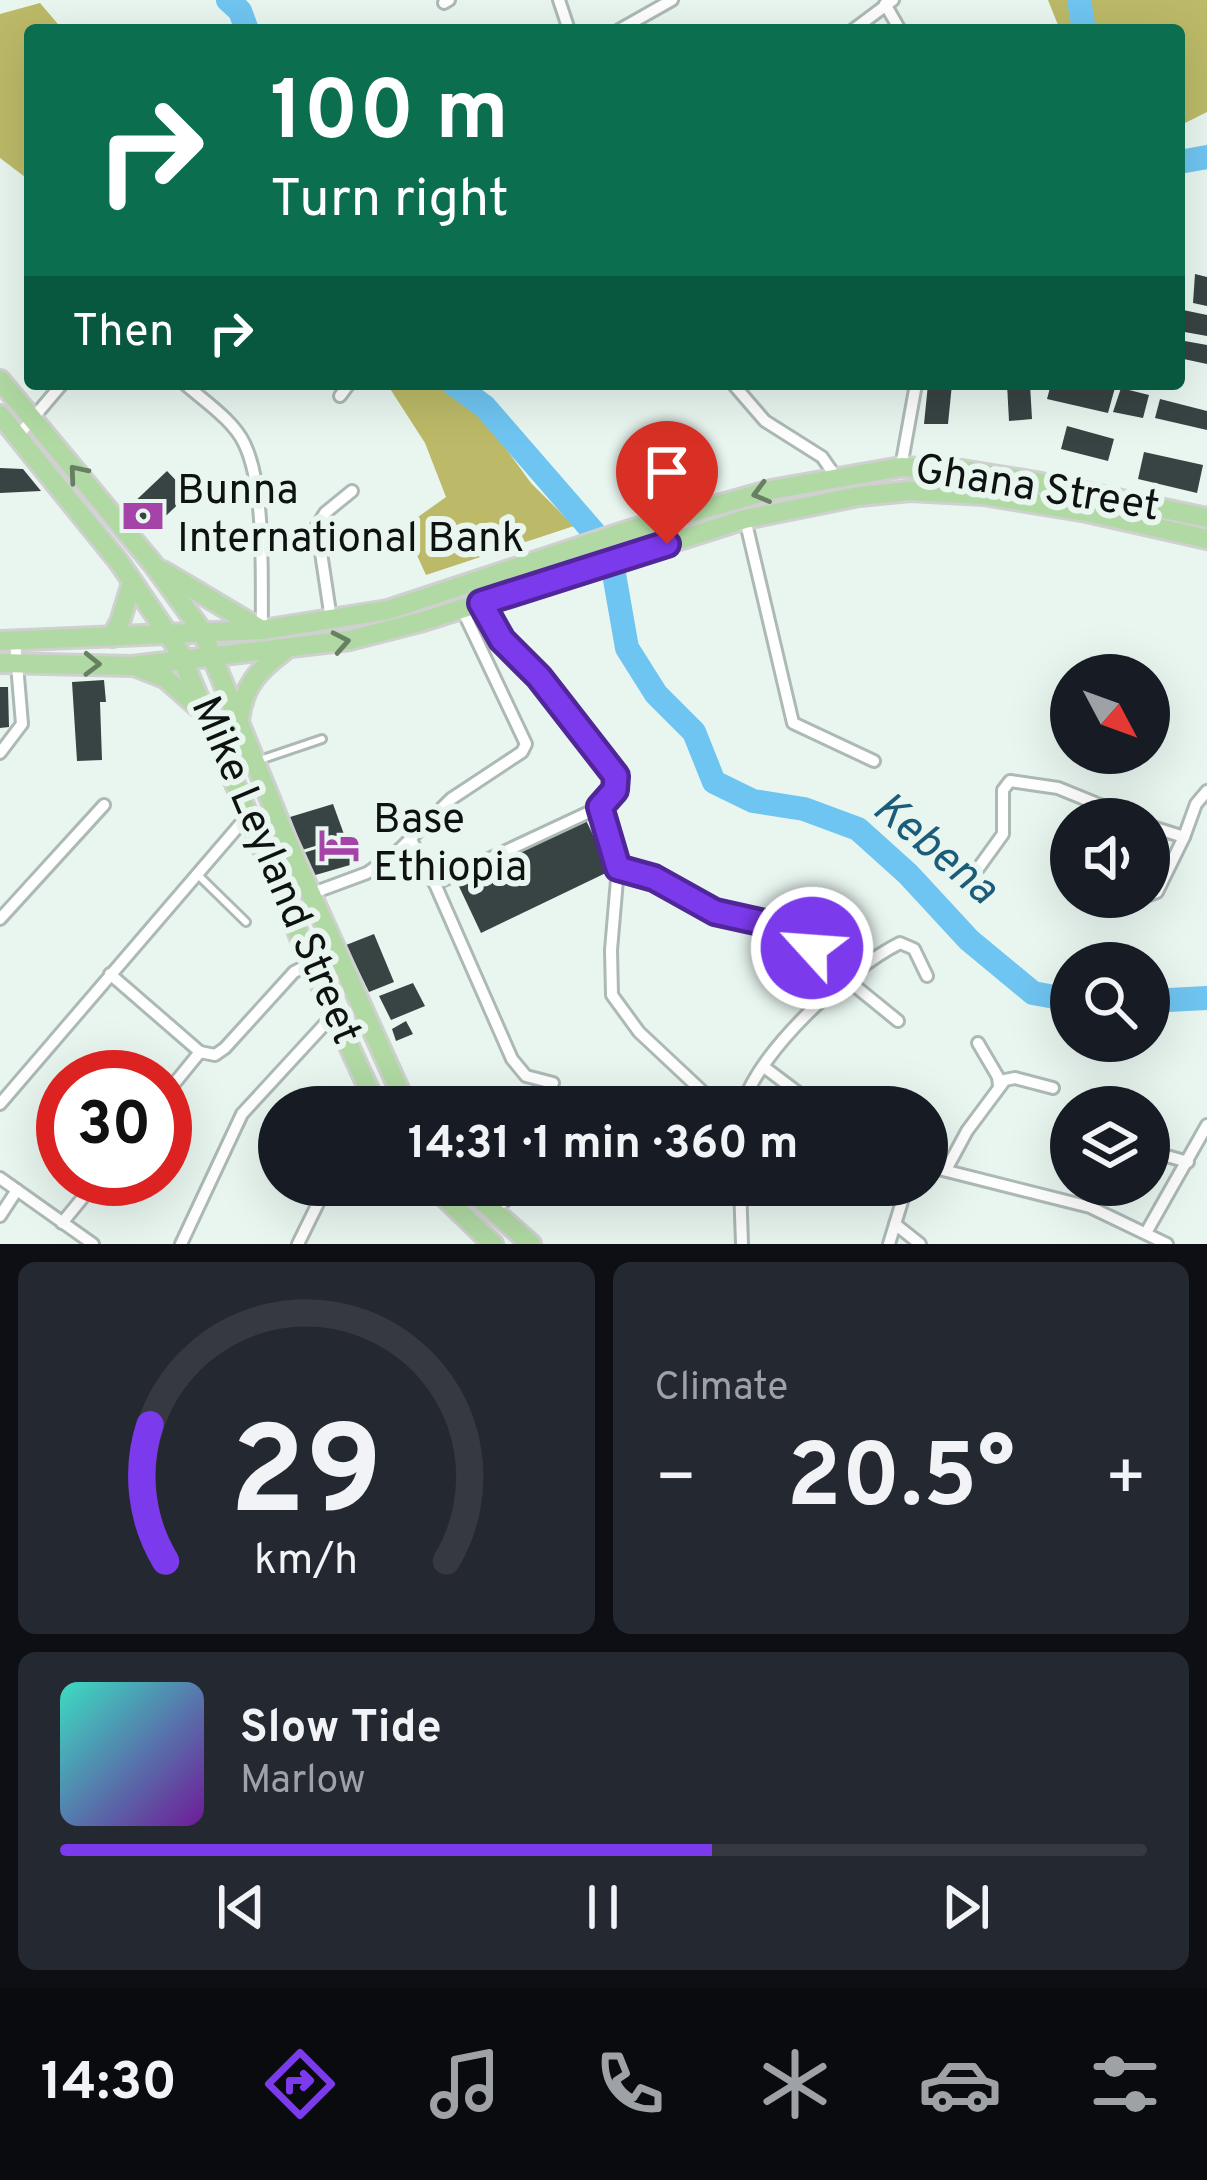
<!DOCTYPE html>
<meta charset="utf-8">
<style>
body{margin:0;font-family:Overpass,sans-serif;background:#242831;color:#f1f3f6;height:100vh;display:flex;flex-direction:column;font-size:45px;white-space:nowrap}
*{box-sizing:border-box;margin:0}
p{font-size:39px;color:#9ea1a6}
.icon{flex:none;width:66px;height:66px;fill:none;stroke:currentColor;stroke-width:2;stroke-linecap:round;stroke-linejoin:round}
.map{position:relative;height:1244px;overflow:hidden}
.panel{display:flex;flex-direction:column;gap:18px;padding:18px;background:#0d0f14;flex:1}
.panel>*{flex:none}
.top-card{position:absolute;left:24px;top:24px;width:1161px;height:366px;border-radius:12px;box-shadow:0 12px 48px #0002;background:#0b6e4f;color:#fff;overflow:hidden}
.needle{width:78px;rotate:131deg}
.tools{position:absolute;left:1050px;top:654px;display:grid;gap:24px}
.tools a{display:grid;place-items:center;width:120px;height:120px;border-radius:50%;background:#171b24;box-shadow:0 12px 48px #0002;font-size:60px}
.speed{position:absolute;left:36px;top:1050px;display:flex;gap:24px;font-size:60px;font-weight:700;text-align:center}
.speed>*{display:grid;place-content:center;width:156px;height:156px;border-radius:50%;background:#171b24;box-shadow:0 12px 48px #0002;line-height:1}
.speed .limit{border:18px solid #d22;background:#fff;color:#111}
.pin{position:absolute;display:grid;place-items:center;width:102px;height:102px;color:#fff;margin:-123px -51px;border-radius:50% 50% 50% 0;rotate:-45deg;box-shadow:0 0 12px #0007}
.pin .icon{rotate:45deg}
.me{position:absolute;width:132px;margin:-66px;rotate:296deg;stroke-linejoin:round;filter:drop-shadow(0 0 9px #0008)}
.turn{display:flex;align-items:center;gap:42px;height:252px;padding:0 48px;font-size:54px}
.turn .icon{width:156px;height:156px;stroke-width:2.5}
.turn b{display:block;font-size:84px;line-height:102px}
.then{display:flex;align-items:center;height:114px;padding:0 48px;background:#0003;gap:24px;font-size:45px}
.big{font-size:90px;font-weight:700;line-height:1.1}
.panel .tile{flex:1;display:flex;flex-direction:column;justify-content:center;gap:18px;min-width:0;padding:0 42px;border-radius:18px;background:#242831}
.panel .dial{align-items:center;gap:0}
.dial svg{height:312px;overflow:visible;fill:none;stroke:#363941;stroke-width:7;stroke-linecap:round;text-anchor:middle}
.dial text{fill:#f1f3f6;stroke:none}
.song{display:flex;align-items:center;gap:36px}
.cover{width:144px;height:144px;border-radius:18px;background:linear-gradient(135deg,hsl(170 70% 55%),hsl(280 70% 35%))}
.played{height:12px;border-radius:6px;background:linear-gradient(90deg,#7c3aed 60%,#363941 60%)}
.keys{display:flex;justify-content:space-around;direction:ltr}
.heat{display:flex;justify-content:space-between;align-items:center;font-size:66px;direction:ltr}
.panel .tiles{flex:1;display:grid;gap:18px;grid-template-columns:1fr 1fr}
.tile:last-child{grid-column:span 2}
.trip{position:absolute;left:258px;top:1086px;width:690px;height:120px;border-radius:60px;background:#171b24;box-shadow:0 12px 48px #0002;font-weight:700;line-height:120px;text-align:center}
.tab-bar{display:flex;height:192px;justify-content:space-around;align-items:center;background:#090b0e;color:#9ea1a6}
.tab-bar .icon{width:84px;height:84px}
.tab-bar .current{color:#7c3aed}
.tab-bar b{font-size:54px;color:#f1f3f6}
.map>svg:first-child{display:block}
.forest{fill:#bcba68}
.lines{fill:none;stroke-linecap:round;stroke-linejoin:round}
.river{stroke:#6fc5f1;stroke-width:24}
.building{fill:#384344}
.service-casing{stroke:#adb9b5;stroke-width:12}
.minor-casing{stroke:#adb9b5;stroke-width:16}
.primary-casing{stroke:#cfd0cf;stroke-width:24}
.service{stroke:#fff;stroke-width:6}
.minor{stroke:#fff;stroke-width:10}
.primary{stroke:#b0d9a3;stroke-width:18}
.oneway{stroke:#678061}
.route-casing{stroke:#51269a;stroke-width:30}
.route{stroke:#7c3aed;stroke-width:21}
.labels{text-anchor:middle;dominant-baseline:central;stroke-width:12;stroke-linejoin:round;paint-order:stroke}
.street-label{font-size:42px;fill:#0e1311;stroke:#e9f6f0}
.poi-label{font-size:42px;fill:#0e1311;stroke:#e9f6f0;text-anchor:start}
.water-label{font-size:45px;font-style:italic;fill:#1a5c7a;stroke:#e9f6f0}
</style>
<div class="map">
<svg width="1207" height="1244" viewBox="0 0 1207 1244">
<rect width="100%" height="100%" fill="#e9f6f0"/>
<g class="forest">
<polygon points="1048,0 1207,0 1207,112 1179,126 1179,30 1060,30"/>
<polygon points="40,3 63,30 30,30 29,180 0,158 0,14"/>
<polygon points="387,384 442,384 480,413 531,483 574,526 426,575 404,527 446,497 425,443"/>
</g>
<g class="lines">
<g class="river">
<polyline points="228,0 240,11 247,30"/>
<polyline points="1079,0 1084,30"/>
<polyline points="1179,162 1207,157"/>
<polyline points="454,384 485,407 610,551 627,648 656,694 694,732 714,782 753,801 804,809 858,829 908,874 969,940 1033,993 1071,1000"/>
<polyline points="1149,1001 1207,998"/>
</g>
</g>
<g class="building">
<polygon points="1195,274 1207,277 1207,306 1193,303"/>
<polygon points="1183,310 1207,315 1207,336 1179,331"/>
<polygon points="1179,340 1207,345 1207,364 1179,358"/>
<polygon points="928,384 952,384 948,424 924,424"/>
<polygon points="1007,384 1030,384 1032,419 1009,421"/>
<polygon points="1051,384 1116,384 1108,413 1047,399"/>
<polygon points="1121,388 1149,395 1143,418 1113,412"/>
<polygon points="1160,399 1207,411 1207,430 1155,418"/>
<polygon points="1067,426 1114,439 1108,461 1061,449"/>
<polygon points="1144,452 1203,465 1197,493 1138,479"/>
<polygon points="0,468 23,469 41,491 0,493"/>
<polygon points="167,471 189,494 152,529 130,506"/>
<polygon points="104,680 106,702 100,702 102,760 77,761 72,682"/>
<polygon points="0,687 8,687 9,727 0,728"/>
<polygon points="333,804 345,837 302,850 290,817"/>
<polygon points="584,816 610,871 481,933 455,878"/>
<polygon points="346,840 357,863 312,876 303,853"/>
<polygon points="374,934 394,982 369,992 346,945"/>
<polygon points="413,983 425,1006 391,1020 379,996"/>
<polygon points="406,1021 413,1034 396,1041 392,1029"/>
</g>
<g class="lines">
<g class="service-casing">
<g id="service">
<polyline points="257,761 322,739"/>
<polyline points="197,874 246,922"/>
</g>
</g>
<g class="minor-casing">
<g id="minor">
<polyline points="559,0 569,30"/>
<polyline points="444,3 449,0"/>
<polyline points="885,4 900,30"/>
<polyline points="619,30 672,0"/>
<polyline points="853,30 893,0"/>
<path d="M185,384c19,17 48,36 59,59 22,44 17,137 18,187"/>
<polyline points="733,384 765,421 822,457 836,477"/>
<polyline points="340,396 349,384"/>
<polyline points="17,437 62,384"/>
<polyline points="901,467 916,384"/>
<polyline points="745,519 793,723 874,761"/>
<polyline points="481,603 502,640 539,677 616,776 615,790 600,807 618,868 611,950 612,995 639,1032 719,1107"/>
<polyline points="331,619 317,526 325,513 352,491"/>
<polyline points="0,753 22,724 15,641"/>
<polyline points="1149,826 1184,837 1196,804 1207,791"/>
<polyline points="411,840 435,884 512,1059 526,1076 553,1083"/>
<polyline points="618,868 654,878 715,912 769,924 791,934 898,1021"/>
<polyline points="969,881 1003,834 1003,790 1010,781 1058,788 1134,819"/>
<polyline points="435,884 600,807"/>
<polyline points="313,893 367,873 397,852 451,799 522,752 526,744 462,609"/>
<polyline points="1149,895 1157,892 1184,837"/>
<polyline points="0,919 104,805"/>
<polyline points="110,974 200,1052"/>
<polyline points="978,1043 998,1077 999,1086"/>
<polyline points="200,1052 215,1055 225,1048 294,972 336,951"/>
<polyline points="764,1067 817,1107"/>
<polyline points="165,1095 200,1052"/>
<polyline points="0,1104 249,814"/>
<path d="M742,1107c17,-57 106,-138 158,-164l14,6 13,27"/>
<polyline points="1149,1151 1188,1162"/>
<polyline points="927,1166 1090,1207 1167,1244"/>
<polyline points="946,1170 967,1131 1005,1080 1015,1078 1053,1088"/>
<polyline points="0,1178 93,1244"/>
<polyline points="740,1185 742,1244"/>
<polyline points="491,1212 524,1185"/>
<polyline points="0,1216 17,1190"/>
<polyline points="62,1223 98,1179"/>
<polyline points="895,1224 920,1244"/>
<polyline points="1147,1231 1207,1125"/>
<polyline points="181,1244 242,1114 334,1014"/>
<polyline points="298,1244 327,1185"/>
<polyline points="889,1244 907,1185"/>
</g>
</g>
<g class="primary-casing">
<g id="primary">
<polyline points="0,380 153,564 202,631 287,841 407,1107"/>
<polyline points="0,415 119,562 178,649 310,961 377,1107"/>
<polyline points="163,571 262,630"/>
<polyline points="112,637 120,622 132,583"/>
<polyline points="0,641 262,630 388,610 630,530 771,490 901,467 962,470 1036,482 1207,518"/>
<polyline points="0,663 132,666 350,640 420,622 745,519 859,496 910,491 984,495 1087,512 1207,539"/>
<polyline points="137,667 165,678 198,707"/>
<path d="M239,720c4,-33 19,-50 45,-69"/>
<polyline points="432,1185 493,1244"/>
<polyline points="464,1185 531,1244"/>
</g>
</g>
<use href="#service" class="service"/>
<use href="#minor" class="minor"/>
<use href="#primary" class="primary"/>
</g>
<defs><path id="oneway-chevron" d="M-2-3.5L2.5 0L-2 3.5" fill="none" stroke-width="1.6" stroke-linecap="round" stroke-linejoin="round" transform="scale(3)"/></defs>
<g class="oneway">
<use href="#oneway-chevron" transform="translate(77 473) rotate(-130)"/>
<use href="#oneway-chevron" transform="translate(761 493) rotate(165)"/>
<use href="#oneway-chevron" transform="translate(341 642) rotate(-11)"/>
<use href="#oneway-chevron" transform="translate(92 664) rotate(1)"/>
</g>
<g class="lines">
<g class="route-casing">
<polyline id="route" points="667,544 481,603 502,640 539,677 616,776 615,790 600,807 618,868 654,878 715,912 769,924 812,948"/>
</g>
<use href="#route" class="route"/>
</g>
<defs>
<g id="bank-bare" transform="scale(3.24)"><path d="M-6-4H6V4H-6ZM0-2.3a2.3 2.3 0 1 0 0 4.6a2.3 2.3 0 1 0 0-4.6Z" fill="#a643a9" stroke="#e9f6f0" stroke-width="2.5" paint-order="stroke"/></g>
<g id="hotel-bare" transform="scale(3.24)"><path d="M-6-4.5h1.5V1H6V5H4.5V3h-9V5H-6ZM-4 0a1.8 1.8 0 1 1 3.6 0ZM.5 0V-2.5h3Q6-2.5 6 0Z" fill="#a643a9" stroke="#e9f6f0" stroke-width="2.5" paint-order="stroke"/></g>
</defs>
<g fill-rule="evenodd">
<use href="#bank-bare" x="143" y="516"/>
<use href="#hotel-bare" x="339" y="845"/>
</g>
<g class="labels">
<g class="street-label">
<text transform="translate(1037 490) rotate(9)">Ghana Street</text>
<text transform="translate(274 871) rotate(67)">Mike Leyland Street</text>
</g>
<g class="poi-label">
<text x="177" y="492">Bunna<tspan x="177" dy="48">International Bank</tspan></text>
<text x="373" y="821">Base<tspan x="373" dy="48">Ethiopia</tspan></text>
</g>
<g class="water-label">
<text transform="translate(934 850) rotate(40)">Kebena</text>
</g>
</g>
</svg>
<div class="tools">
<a><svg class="needle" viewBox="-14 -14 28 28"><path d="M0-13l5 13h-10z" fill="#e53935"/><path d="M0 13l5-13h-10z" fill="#9ea1a6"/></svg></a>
<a><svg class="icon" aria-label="sound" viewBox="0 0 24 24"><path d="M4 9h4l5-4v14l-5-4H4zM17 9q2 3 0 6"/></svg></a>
<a><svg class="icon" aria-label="search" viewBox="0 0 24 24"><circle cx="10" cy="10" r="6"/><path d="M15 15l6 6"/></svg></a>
<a><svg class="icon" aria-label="layers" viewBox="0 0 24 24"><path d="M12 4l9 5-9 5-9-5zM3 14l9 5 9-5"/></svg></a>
</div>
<div class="speed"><div class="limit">30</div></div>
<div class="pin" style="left:667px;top:544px;background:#d93025"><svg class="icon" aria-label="arrive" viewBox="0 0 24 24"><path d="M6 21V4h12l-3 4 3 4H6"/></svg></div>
<svg class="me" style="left:812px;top:948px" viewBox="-20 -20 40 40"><circle r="17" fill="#7c3aed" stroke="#fff" stroke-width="3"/><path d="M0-11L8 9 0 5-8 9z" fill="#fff"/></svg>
<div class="trip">14:31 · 1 min · 360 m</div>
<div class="top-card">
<div class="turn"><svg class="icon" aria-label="right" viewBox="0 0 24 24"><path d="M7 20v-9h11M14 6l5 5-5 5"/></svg><div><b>100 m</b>Turn right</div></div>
<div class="then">Then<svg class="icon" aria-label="right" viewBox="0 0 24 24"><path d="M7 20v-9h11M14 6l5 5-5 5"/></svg></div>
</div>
</div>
<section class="panel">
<div class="tiles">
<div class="tile dial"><svg viewBox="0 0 100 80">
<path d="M14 69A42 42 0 1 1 86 69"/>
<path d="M14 69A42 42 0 0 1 10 34" stroke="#7c3aed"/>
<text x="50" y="56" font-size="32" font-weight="700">29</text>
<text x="50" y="72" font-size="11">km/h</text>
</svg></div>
<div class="tile"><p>Climate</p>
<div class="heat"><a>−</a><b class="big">20.5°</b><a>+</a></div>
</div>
<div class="tile">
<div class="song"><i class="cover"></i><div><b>Slow Tide</b><p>Marlow</p></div></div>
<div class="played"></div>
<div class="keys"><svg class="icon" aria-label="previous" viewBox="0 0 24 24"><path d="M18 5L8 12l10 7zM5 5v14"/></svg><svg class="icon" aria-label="pause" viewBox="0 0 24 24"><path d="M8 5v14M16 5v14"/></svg><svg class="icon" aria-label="next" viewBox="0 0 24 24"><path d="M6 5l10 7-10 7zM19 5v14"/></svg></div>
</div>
</div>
</section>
<nav class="tab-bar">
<b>14:30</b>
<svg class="icon current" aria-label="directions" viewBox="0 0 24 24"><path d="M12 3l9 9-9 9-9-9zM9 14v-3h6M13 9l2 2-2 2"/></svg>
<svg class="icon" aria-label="music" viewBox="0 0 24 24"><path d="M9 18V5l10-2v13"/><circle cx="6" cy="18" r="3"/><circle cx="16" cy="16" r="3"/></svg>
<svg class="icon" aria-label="phone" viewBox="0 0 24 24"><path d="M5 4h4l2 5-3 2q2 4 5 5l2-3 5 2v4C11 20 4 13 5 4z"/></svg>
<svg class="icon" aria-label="climate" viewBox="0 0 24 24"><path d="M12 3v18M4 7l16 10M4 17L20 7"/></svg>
<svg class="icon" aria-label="car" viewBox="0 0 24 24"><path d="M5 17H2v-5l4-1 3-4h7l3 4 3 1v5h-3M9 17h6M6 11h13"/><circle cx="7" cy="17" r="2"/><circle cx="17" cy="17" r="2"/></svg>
<svg class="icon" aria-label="filters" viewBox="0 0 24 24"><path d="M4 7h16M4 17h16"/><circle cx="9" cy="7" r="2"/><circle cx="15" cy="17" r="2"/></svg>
</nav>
